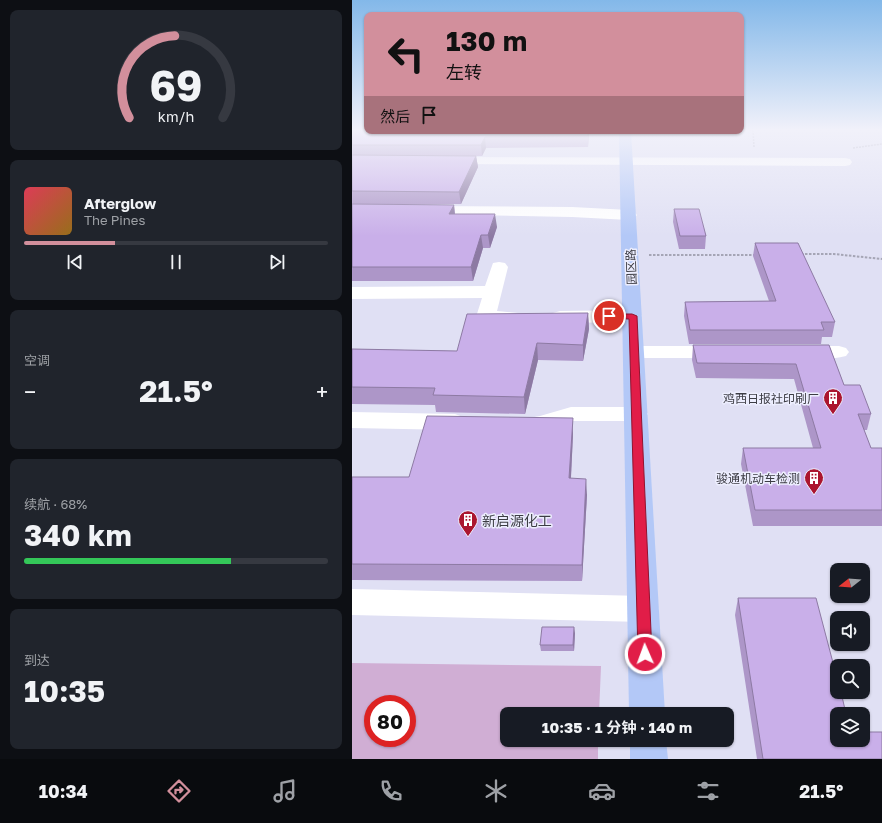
<!DOCTYPE html>
<html lang="zh">
<meta charset="utf-8">
<style>
body{margin:0;font-family:"Golos Text","Noto Sans SC",sans-serif;background:#20242c;color:#f1f3f6;height:100vh;display:flex;flex-direction:column;font-size:15px;white-space:nowrap}
*{box-sizing:border-box;margin:0}
p{font-size:13px;color:#9ea1a6}
.icon{flex:none;width:22px;height:22px;fill:none;stroke:currentColor;stroke-width:2;stroke-linecap:round;stroke-linejoin:round}
.map{position:relative;flex:1;overflow:hidden}
.details{display:flex;flex-direction:column;gap:10px;padding:10px;background:#0d0f14;width:352px}
.details>*{flex:none}
.guide{position:absolute;left:12px;top:12px;width:380px;height:122px;border-radius:8px;box-shadow:0 1px 3px #0004;background:#d28f9c;color:#111;overflow:hidden}
.needle{width:26px;rotate:253deg}
.fabs{position:absolute;left:478px;top:563px;display:grid;gap:8px}
.fabs a{display:grid;place-items:center;width:40px;height:40px;border-radius:8px;background:#171b24;box-shadow:0 1px 3px #0004;font-size:20px}
.speed{position:absolute;left:12px;top:695px;display:flex;gap:8px;font-size:20px;font-weight:700;text-align:center}
.speed>*{display:grid;place-content:center;width:52px;height:52px;border-radius:50%;background:#171b24;box-shadow:0 1px 3px #0004;line-height:1}
.speed .limit{border:6px solid #d22;background:#fff;color:#111}
.pin{position:absolute;display:grid;place-items:center;width:34px;height:34px;color:#fff;margin:-17px;border:2px solid #fff;border-radius:50%;box-shadow:0 1px 4px #0007}
.me{position:absolute;width:44px;margin:-22px;rotate:358deg;stroke-linejoin:round;filter:drop-shadow(0 0 3px #0008)}
.turn{display:flex;align-items:center;gap:14px;height:84px;padding:0 16px;font-size:18px}
.turn .icon{width:52px;height:52px;stroke-width:2.5}
.turn b{display:block;font-size:28px;line-height:34px}
.then{display:flex;align-items:center;height:38px;padding:0 16px;background:#0003;gap:8px;font-size:15px}
.big{font-size:30px;font-weight:700;line-height:1.1}
.details .card{flex:1;display:flex;flex-direction:column;justify-content:center;gap:6px;min-width:0;padding:0 14px;border-radius:8px;background:#20242c}
.details .dial{align-items:center;gap:0}
.dial svg{height:104px;overflow:visible;fill:none;stroke:#363941;stroke-width:7;stroke-linecap:round;text-anchor:middle}
.dial text{fill:#f1f3f6;stroke:none}
.song{display:flex;align-items:center;gap:12px}
.cover{width:48px;height:48px;border-radius:6px;background:linear-gradient(135deg,hsl(350 70% 55%),hsl(40 70% 35%))}
.played{height:4px;border-radius:2px;background:linear-gradient(90deg,#d28f9c 30%,#363941 30%)}
.keys{display:flex;justify-content:space-around;direction:ltr}
.heat{display:flex;justify-content:space-between;align-items:center;font-size:22px;direction:ltr}
.charge{height:6px;border-radius:3px;background:linear-gradient(90deg,#34c759 68%,#363941 0)}
.trip{position:absolute;left:148px;top:707px;width:234px;height:40px;border-radius:8px;background:#171b24;box-shadow:0 1px 3px #0004;font-weight:700;line-height:40px;text-align:center}
.dock{display:flex;height:64px;justify-content:space-around;align-items:center;background:#090b0e;color:#9ea1a6}
.dock .icon{width:28px;height:28px}
.dock .on{color:#d28f9c}
.dock b{font-size:18px;color:#f1f3f6}
main{display:flex;flex:1;min-height:0}
.map>svg:first-child{display:block}
.green{fill:#d0aed4;fill-rule:evenodd}
.lines{fill:none;stroke-linecap:round;stroke-linejoin:round}
.path-far1{stroke:#a5a5b5;stroke-width:1.5;stroke-dasharray:2 1;stroke-linecap:butt}
.path{stroke:#a5a5b5;stroke-width:2;stroke-dasharray:2.5 1.5;stroke-linecap:butt}
.minor{fill:#fff;fill-rule:evenodd}
.highway{fill:#b3c8f7;fill-rule:evenodd}
.wall{fill:#ad96c8}
.shaded-wall{fill:#8d7aa3}
.building{fill:#c9afe9;stroke:#8d7aa3}
.route{fill:#e11d48;stroke:#92132f}
.labels{text-anchor:middle;dominant-baseline:central;stroke-width:3;stroke-linejoin:round;paint-order:stroke}
.street-label{font-size:12px;fill:#3c3c44;stroke:#edeefe}
.poi-label{font-size:12px;fill:#3c3c44;stroke:#edeefe;text-anchor:end}
.near-poi-label{font-size:14px;fill:#3c3c44;stroke:#edeefe;text-anchor:start}
</style>
<main>
<section class="details">
<div class="card dial"><svg viewBox="0 0 100 80">
<path d="M14 69A42 42 0 1 1 86 69"/>
<path d="M14 69A42 42 0 0 1 49 6" stroke="#d28f9c"/>
<text x="50" y="56" font-size="32" font-weight="700">69</text>
<text x="50" y="72" font-size="11">km/h</text>
</svg></div>
<div class="card">
<div class="song"><i class="cover"></i><div><b>Afterglow</b><p>The Pines</p></div></div>
<div class="played"></div>
<div class="keys"><svg class="icon" aria-label="previous" viewBox="0 0 24 24"><path d="M18 5L8 12l10 7zM5 5v14"/></svg><svg class="icon" aria-label="pause" viewBox="0 0 24 24"><path d="M8 5v14M16 5v14"/></svg><svg class="icon" aria-label="next" viewBox="0 0 24 24"><path d="M6 5l10 7-10 7zM19 5v14"/></svg></div>
</div>
<div class="card"><p>空调</p>
<div class="heat"><a>−</a><b class="big">21.5°</b><a>+</a></div>
</div>
<div class="card"><p>续航 · 68%</p><b class="big">340 km</b><div class="charge"></div></div>
<div class="card"><p>到达</p><b class="big">10:35</b></div>
</section>
<div class="map">
<svg width="530" height="759" viewBox="0 0 530 759">
<rect width="100%" height="100%" fill="#e0e0f4"/>
<path class="green" d="M0,663l249,3 -2,48h-92v26h91v19h-246zM21,704h34v34h-34z"/>
<g class="lines">
<g class="path-far1">
<polyline points="401,130 402,147"/>
<polyline points="501,148 530,144"/>
</g>
<g class="path">
<polyline points="449,254 482,254 530,259"/>
<polyline points="297,255 404,255"/>
</g>
<g class="minor">
<polygon points="95,157 493,158 498,159 500,162 498,165 493,166 90,164 88,161 90,158"/>
<polygon points="73,206 220,207 277,210 282,212 285,215 282,218 277,220 220,217 68,214 65,211 68,208"/>
<polygon points="147,262 153,263 156,267 145,311 166,313 169,317 166,321 159,323 127,321 124,317 130,298 0,299 0,287 133,286 141,263"/>
<polygon points="280,310 287,312 290,316 287,320 280,322 208,323 201,321 198,317 201,313 208,311"/>
<polygon points="282,346 371,346 378,348 381,352 378,356 371,358 282,358 275,356 272,352 275,348"/>
<path d="M451,346h36l7,2 3,4 -3,4c-15,4 -35,4 -50,0l-3,-4 3,-4z"/>
<polygon points="219,407 284,407 292,409 296,414 292,419 284,421 221,421 189,432 171,429 167,424 171,419 188,416"/>
<polygon points="0,412 103,414 111,417 115,422 111,427 103,430 0,428"/>
<polygon points="0,589 291,596 302,600 307,609 302,618 291,622 0,615"/>
</g>
<g class="highway">
<polygon points="267,131 279,131 313,714 277,714"/>
<polygon points="278,740 314,740 316,759 278,759"/>
</g>
</g>
<g class="wall">
<polygon points="0,130 15,131 237,131 236,147 134,148 130,156 124,156 126,167 109,204 0,204"/>
<polygon points="0,204 102,205 103,214 145,227 138,248 131,248 121,281 0,281"/>
<polygon points="322,209 354,236 353,249 327,249 321,222"/>
<polygon points="403,243 483,322 480,337 470,337 469,344 337,344 332,316 333,302 417,301 401,256"/>
<polygon points="236,313 237,329 231,361 186,360 173,414 84,412 83,405 0,404 0,349 105,351"/>
<polygon points="341,345 477,345 492,385 519,414 515,430 512,430 519,448 530,448 530,526 401,526 389,464 391,448 461,448 442,379 344,378 340,360"/>
<polygon points="221,434 219,478 235,495 230,581 0,580 0,477 57,477"/>
<polygon points="386,598 485,740 530,759 405,759 383,615"/>
<polygon points="223,633 222,651 189,651 188,645"/>
</g>
<g class="shaded-wall">
<polygon points="236,131 237,131 236,147"/>
<polygon points="133,137 134,148 130,156 129,145"/>
<polygon points="124,156 126,167 109,204 107,192"/>
<polygon points="102,205 103,217 97,214"/>
<polygon points="143,214 145,227 138,248 136,235"/>
<polygon points="129,235 131,248 121,281 119,267"/>
<polygon points="236,313 237,329 231,361 231,345"/>
<polygon points="185,343 186,360 173,414 172,397"/>
<polygon points="221,418 221,434 218,495 217,478"/>
<polygon points="234,479 235,495 230,581 230,565"/>
<polygon points="222,627 223,633 222,651 221,645"/>
</g>
<g class="building">
<polygon points="0,130 15,130 15,131 236,131 236,136 133,137 129,145 0,145"/>
<polygon points="0,155 124,156 107,192 0,191"/>
<polygon points="0,204 102,205 97,214 143,214 136,235 129,235 119,267 0,267"/>
<polygon points="322,209 347,209 354,236 328,236"/>
<polygon points="403,243 446,243 483,322 469,322 472,330 338,330 333,302 424,301"/>
<polygon points="236,313 231,345 185,343 172,397 81,395 83,388 0,387 0,349 105,351 115,314"/>
<polygon points="341,345 477,345 492,385 508,385 519,414 506,414 519,448 530,448 530,510 403,510 391,448 469,448 444,364 345,363"/>
<polygon points="75,416 221,418 217,478 234,479 230,565 0,564 0,477 57,477"/>
<polygon points="386,598 464,598 485,678 485,692 489,692 494,714 485,714 485,740 511,740 511,732 530,732 530,759 411,759"/>
<polygon points="190,627 222,627 221,645 188,645"/>
</g>
<linearGradient id="sky" x2="0" y2="1"><stop stop-color="#83b8e9"/><stop offset="0.55" stop-color="#f1f1fa"/><stop offset="1" stop-color="#f1f1fa" stop-opacity="0"/></linearGradient>
<rect width="530" height="236" fill="url(#sky)"/>
<polygon class="route" points="257,314 280,314 285,316 300,654 298,658 293,660 288,658 286,654 277,319 254,318 254,315"/>
<defs>
<g id="building-pin" transform="scale(1)"><path d="M0 17L-7.5 6A9.5 9.5 0 1 1 7.5 6Z" fill="#ab152f" stroke="#edeefe"/><path d="M-4-6H4V6H1V3H-1V6H-4ZM-2.5-4.3h1.7v1.8h-1.7ZM.8-4.3h1.7v1.8H.8ZM-2.5-1h1.7V.8h-1.7ZM.8-1h1.7V.8H.8Z" fill="#fff"/></g>
</defs>
<g fill-rule="evenodd">
<use href="#building-pin" x="481" y="398"/>
<use href="#building-pin" x="462" y="478"/>
<use href="#building-pin" x="116" y="520"/>
</g>
<g class="labels">
<g class="street-label">
<text transform="translate(279 267) rotate(-92)">园区路</text>
</g>
<g class="poi-label">
<text x="467" y="398">鸡西日报社印刷厂</text>
<text x="448" y="478">骏通机动车检测</text>
</g>
<g class="near-poi-label">
<text x="130" y="520">新启源化工</text>
</g>
</g>
</svg>
<div class="fabs">
<a><svg class="needle" viewBox="-14 -14 28 28"><path d="M0-13l5 13h-10z" fill="#e53935"/><path d="M0 13l5-13h-10z" fill="#9ea1a6"/></svg></a>
<a><svg class="icon" aria-label="sound" viewBox="0 0 24 24"><path d="M4 9h4l5-4v14l-5-4H4zM17 9q2 3 0 6"/></svg></a>
<a><svg class="icon" aria-label="search" viewBox="0 0 24 24"><circle cx="10" cy="10" r="6"/><path d="M15 15l6 6"/></svg></a>
<a><svg class="icon" aria-label="layers" viewBox="0 0 24 24"><path d="M12 4l9 5-9 5-9-5zM3 14l9 5 9-5"/></svg></a>
</div>
<div class="speed"><div class="limit">80</div></div>
<div class="pin" style="left:257px;top:316px;background:#d93025"><svg class="icon" aria-label="arrive" viewBox="0 0 24 24"><path d="M6 21V4h12l-3 4 3 4H6"/></svg></div>
<svg class="me" style="left:293px;top:654px" viewBox="-20 -20 40 40"><circle r="17" fill="#e11d48" stroke="#fff" stroke-width="3"/><path d="M0-11L8 9 0 5-8 9z" fill="#fff"/></svg>
<div class="trip">10:35 · 1 分钟 · 140 m</div>
<div class="guide">
<div class="turn"><svg class="icon" aria-label="left" viewBox="0 0 24 24"><path d="M17 20v-9H6M10 6l-5 5 5 5"/></svg><div><b>130 m</b>左转</div></div>
<div class="then">然后<svg class="icon" aria-label="arrive" viewBox="0 0 24 24"><path d="M6 21V4h12l-3 4 3 4H6"/></svg></div>
</div>
</div>
</main>
<nav class="dock">
<b>10:34</b>
<svg class="icon on" aria-label="directions" viewBox="0 0 24 24"><path d="M12 3l9 9-9 9-9-9zM9 14v-3h6M13 9l2 2-2 2"/></svg>
<svg class="icon" aria-label="music" viewBox="0 0 24 24"><path d="M9 18V5l10-2v13"/><circle cx="6" cy="18" r="3"/><circle cx="16" cy="16" r="3"/></svg>
<svg class="icon" aria-label="phone" viewBox="0 0 24 24"><path d="M5 4h4l2 5-3 2q2 4 5 5l2-3 5 2v4C11 20 4 13 5 4z"/></svg>
<svg class="icon" aria-label="climate" viewBox="0 0 24 24"><path d="M12 3v18M4 7l16 10M4 17L20 7"/></svg>
<svg class="icon" aria-label="car" viewBox="0 0 24 24"><path d="M5 17H2v-5l4-1 3-4h7l3 4 3 1v5h-3M9 17h6M6 11h13"/><circle cx="7" cy="17" r="2"/><circle cx="17" cy="17" r="2"/></svg>
<svg class="icon" aria-label="filters" viewBox="0 0 24 24"><path d="M4 7h16M4 17h16"/><circle cx="9" cy="7" r="2"/><circle cx="15" cy="17" r="2"/></svg>
<b>21.5°</b>
</nav>
